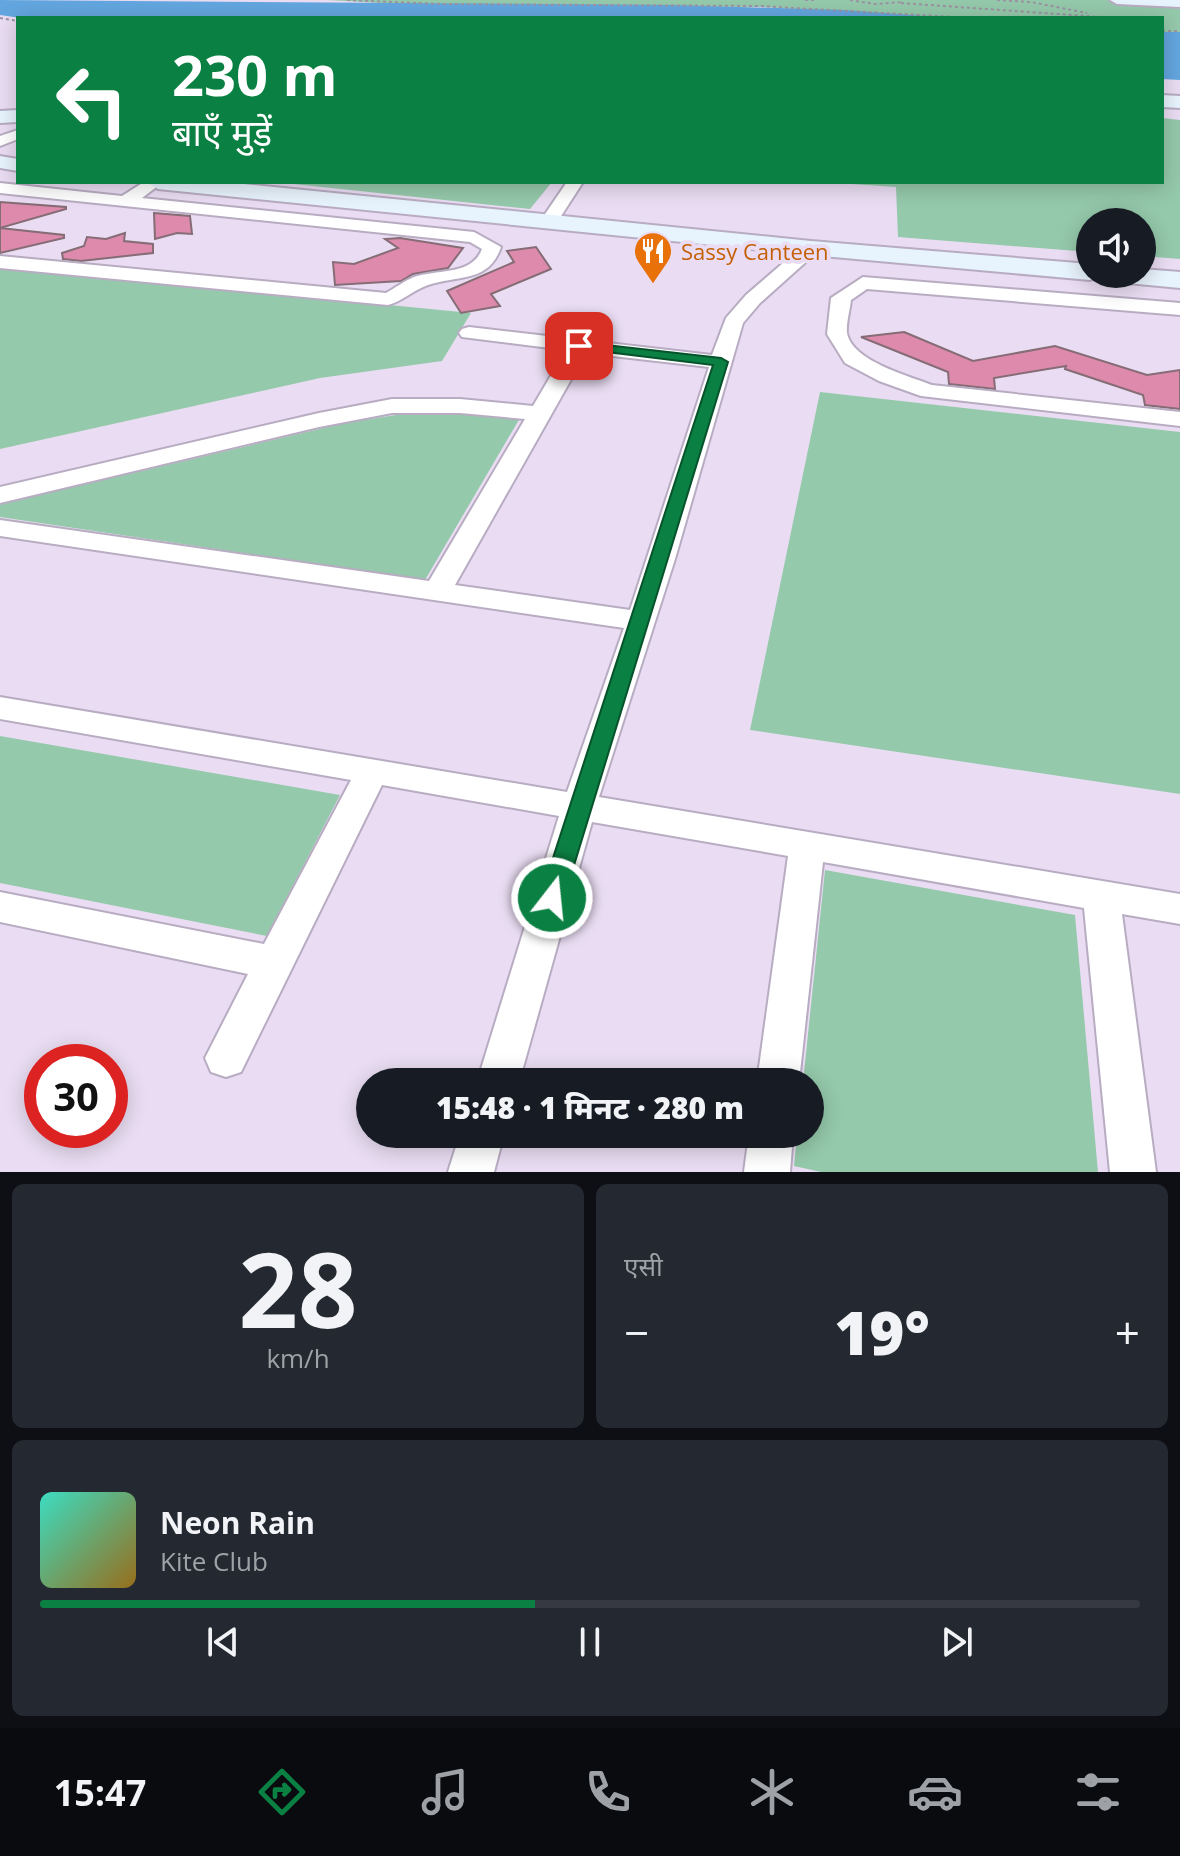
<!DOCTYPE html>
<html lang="hi">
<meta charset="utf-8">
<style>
body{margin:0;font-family:"Open Sans","Noto Sans Devanagari",sans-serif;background:#242831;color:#f1f3f6;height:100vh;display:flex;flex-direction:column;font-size:30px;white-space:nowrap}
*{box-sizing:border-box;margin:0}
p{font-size:26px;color:#9ea1a6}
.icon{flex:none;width:44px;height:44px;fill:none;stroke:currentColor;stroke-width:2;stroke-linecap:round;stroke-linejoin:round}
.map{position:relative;height:1172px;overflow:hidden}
.panel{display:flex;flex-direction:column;gap:12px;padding:12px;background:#0d0f14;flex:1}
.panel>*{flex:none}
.top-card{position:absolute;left:16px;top:16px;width:1148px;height:168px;border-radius:0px;box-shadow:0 4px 20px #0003;background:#0b8043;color:#fff;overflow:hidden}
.tools{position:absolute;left:1076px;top:208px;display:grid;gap:16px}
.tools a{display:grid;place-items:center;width:80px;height:80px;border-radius:50%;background:#171b24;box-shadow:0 4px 20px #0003;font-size:40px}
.speed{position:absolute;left:24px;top:1044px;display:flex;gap:16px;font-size:40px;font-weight:700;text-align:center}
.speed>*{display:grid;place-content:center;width:104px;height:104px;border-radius:50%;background:#171b24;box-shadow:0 4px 20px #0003;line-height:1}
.speed .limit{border:12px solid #d22;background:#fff;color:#111}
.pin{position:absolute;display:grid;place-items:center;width:68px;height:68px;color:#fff;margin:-34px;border-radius:16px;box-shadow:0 4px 12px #0006}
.me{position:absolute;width:88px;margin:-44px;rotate:16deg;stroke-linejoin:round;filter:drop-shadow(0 0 6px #0008)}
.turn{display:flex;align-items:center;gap:28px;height:168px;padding:0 24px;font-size:36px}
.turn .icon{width:104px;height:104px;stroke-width:2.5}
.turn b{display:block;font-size:56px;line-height:68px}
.big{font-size:60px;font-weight:800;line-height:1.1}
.panel .card{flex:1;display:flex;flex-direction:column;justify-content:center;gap:12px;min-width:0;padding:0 28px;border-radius:12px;background:#242831}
.panel .dial{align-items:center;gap:0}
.dial b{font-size:104px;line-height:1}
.song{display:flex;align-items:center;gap:24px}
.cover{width:96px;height:96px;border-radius:12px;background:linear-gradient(135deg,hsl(170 70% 55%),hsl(40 70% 35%))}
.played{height:8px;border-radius:4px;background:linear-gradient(90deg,#0b8043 45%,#363941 45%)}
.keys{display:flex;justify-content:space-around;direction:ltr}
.heat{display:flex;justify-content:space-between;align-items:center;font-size:44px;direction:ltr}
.panel .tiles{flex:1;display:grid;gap:12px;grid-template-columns:1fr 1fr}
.card:last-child{grid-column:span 2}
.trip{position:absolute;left:356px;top:1068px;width:468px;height:80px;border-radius:40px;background:#171b24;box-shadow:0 4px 20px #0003;font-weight:800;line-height:80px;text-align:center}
.tabs{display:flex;height:128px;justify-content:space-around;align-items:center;background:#090b0e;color:#9ea1a6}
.tabs .icon{width:56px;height:56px}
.tabs .active{color:#0b8043}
.tabs b{font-size:36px;color:#f1f3f6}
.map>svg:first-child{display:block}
.green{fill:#95c9ab}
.water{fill:#63a6df}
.building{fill:#dd8aad;stroke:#856c75;stroke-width:2}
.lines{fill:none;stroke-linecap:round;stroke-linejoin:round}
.street-casing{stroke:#b8acc2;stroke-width:4}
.secondary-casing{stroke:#b8acc2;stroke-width:4}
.path{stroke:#9c92a2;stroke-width:2;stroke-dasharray:3 3;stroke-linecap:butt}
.street{fill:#fff;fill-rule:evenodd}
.secondary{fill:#e8f4fd;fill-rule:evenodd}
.route{fill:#0b8043;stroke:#07532c;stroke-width:2}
.labels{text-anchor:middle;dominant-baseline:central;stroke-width:8;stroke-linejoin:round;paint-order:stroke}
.far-food-label{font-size:22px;fill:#c56008;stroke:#eaddf3;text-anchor:start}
</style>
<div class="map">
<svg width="1180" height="1172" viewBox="0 0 1180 1172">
<rect width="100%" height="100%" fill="#eaddf3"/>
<g class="green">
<polygon points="328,0 1121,0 1180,2 1180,32 1162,32 1162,18 950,18 764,7 417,5"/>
<polygon points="1162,118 1180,120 1180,259 1142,256 1142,222 1090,222 1090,252 898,237 896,187 822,182 1162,182"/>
<polygon points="275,182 552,182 530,209"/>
<polygon points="0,267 471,313 442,361 320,378 0,449"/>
<polygon points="820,392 1180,432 1180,794 750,730"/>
<polygon points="415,412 520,418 425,580 0,517 0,504 345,423"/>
<polygon points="0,736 340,795 267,936 0,883"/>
<polygon points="825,870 1075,915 1098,1172 821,1172 794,1166 797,1134 810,1134 810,1082 803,1082"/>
</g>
<g class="water">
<polygon points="0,0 672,5 844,10 950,18 21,18 0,15"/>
<polygon points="1162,32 1180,32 1180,80 1162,79"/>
</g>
<g class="building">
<polygon points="0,202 66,207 66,209 0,228"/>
<polygon points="154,213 190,216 192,234 177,233 155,239"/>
<polygon points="0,228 64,235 64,238 0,253"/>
<polygon points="125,233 124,241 153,244 153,253 81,261 63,259 62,253 84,246 87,237 106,239"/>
<polygon points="400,238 463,248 448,268 413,274 401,281 335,285 333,262 354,264 398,248 385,239"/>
<polygon points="536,247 551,269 491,294 500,306 461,313 447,291 514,262 507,251"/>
<polygon points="904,332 973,361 1055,346 1147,375 1180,370 1180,409 1145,405 1143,395 1065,369 1066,366 994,378 995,389 949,384 948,372 861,337"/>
</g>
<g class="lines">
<g class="street-casing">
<g id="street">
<polygon points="18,130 18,139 0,146 0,136"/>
<path d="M144,182h19l-21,16 332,34 27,15c-12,36 -43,28 -73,38 -15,5 -25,16 -40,20l-388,-37v-12l386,37c9,-5 18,-12 28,-16 23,-8 58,-1 68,-28l-12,-7 -470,-49v-10l122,13z"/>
<polygon points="567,182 583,182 554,227 542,227 539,223"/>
<path d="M811,243l9,5 -3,4 -57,51 -17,20 -68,236 -76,238 581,97v30l-58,-10 34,258h-46l-26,-264 -261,-46 -24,220h-42l31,-226 -196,-34 -73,260h-42l82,-266 -177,-31 -141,287 -15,5 -15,-5 -6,-14 43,-84 -248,-52v-30l264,52 87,-164 -351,-61v-22l567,95 57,-164 -624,-92v-16l429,61 96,-162 -65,-6h-68l-73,14 -319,76v-16l319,-74 73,-14h68l73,7 33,-56 -104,-13 -3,-4 3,-4 7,-2 243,28 14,-37 20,-23 59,-51zM586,353l123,14 -79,243 -175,-25z"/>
<path d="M863,277l317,26v12l-313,-26 -16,11c-1,10 -5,23 -4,33 5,28 62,43 85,52l248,27v14l-259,-30 -42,-15 -34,-18 -18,-29 4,-36z"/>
<polygon points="460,1134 504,1134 494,1172 448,1172"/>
<polygon points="749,1134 793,1134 790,1172 744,1172"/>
</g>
</g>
<g class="secondary-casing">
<g id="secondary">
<polygon points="1110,0 1180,0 1180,7 1117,4"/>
<polygon points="1162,95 1180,96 1180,108 1162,107"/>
<polygon points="18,110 18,122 0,123 0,111"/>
<polygon points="0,156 18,159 18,171 0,168"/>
<polygon points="147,182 224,182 811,241 1090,264 1090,274 1101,274 1090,280 811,255 158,189"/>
<polygon points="1142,269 1180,272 1180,288 1117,282 1108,279 1104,274 1142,274"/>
</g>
</g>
<g class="path">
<polyline points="347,0 441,4 759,6 971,18"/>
<polyline points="805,0 814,0"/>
<polyline points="850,0 875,4 903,2"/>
<polyline points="997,0 1031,2 1087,13"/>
<polyline points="901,3 1115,18"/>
<polyline points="0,18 18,21"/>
<polyline points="1162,31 1180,31"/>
</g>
<use href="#street" class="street"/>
<use href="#secondary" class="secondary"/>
</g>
<polygon class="route" points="579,342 721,358 728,362 564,898 561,905 552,908 544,905 540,898 713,365 574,348 572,346"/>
<defs>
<g id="restaurant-pin" transform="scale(2)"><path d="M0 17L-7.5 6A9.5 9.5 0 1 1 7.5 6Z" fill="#e8710a" stroke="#eaddf3"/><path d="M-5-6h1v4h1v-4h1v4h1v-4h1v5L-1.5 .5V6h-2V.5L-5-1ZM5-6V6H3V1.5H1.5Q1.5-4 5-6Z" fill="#fff"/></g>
</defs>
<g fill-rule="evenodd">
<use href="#restaurant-pin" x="653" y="251"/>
</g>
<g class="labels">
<g class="far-food-label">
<text x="681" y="251">Sassy Canteen</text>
</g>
</g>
</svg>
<div class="tools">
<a><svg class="icon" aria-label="sound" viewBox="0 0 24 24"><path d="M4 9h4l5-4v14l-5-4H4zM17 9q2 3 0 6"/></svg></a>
</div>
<div class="speed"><div class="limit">30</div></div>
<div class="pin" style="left:579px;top:346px;background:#d93025"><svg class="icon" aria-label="arrive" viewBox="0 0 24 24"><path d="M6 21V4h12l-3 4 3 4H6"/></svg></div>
<svg class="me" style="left:552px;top:898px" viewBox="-20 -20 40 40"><circle r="17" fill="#0b8043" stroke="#fff" stroke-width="3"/><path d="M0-11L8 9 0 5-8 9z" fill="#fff"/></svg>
<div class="trip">15:48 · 1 मिनट · 280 m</div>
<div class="top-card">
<div class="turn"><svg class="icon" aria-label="left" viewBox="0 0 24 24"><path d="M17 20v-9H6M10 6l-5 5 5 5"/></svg><div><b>230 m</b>बाएँ मुड़ें</div></div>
</div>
</div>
<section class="panel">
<div class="tiles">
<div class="card dial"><b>28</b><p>km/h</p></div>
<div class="card"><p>एसी</p>
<div class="heat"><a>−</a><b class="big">19°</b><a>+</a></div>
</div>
<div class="card">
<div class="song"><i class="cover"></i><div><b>Neon Rain</b><p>Kite Club</p></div></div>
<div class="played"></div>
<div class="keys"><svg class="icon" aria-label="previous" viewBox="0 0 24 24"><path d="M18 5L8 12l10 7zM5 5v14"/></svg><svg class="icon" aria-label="pause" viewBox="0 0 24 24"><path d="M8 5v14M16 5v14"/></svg><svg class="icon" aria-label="next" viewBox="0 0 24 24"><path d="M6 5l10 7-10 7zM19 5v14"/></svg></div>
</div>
</div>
</section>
<nav class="tabs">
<b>15:47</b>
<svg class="icon active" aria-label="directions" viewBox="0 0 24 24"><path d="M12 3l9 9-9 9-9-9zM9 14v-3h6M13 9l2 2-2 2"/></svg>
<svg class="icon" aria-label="music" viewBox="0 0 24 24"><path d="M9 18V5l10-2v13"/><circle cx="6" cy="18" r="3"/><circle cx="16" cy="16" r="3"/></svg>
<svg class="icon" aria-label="phone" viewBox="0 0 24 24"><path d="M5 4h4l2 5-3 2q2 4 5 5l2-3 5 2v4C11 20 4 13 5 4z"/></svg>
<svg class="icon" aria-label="climate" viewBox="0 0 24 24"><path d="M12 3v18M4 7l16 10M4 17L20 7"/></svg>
<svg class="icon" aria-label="car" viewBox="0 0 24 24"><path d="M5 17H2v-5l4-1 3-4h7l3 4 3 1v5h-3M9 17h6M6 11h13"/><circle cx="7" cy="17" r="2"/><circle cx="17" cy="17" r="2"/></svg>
<svg class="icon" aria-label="filters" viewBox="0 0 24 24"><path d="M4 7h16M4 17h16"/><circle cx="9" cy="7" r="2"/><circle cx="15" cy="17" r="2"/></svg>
</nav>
